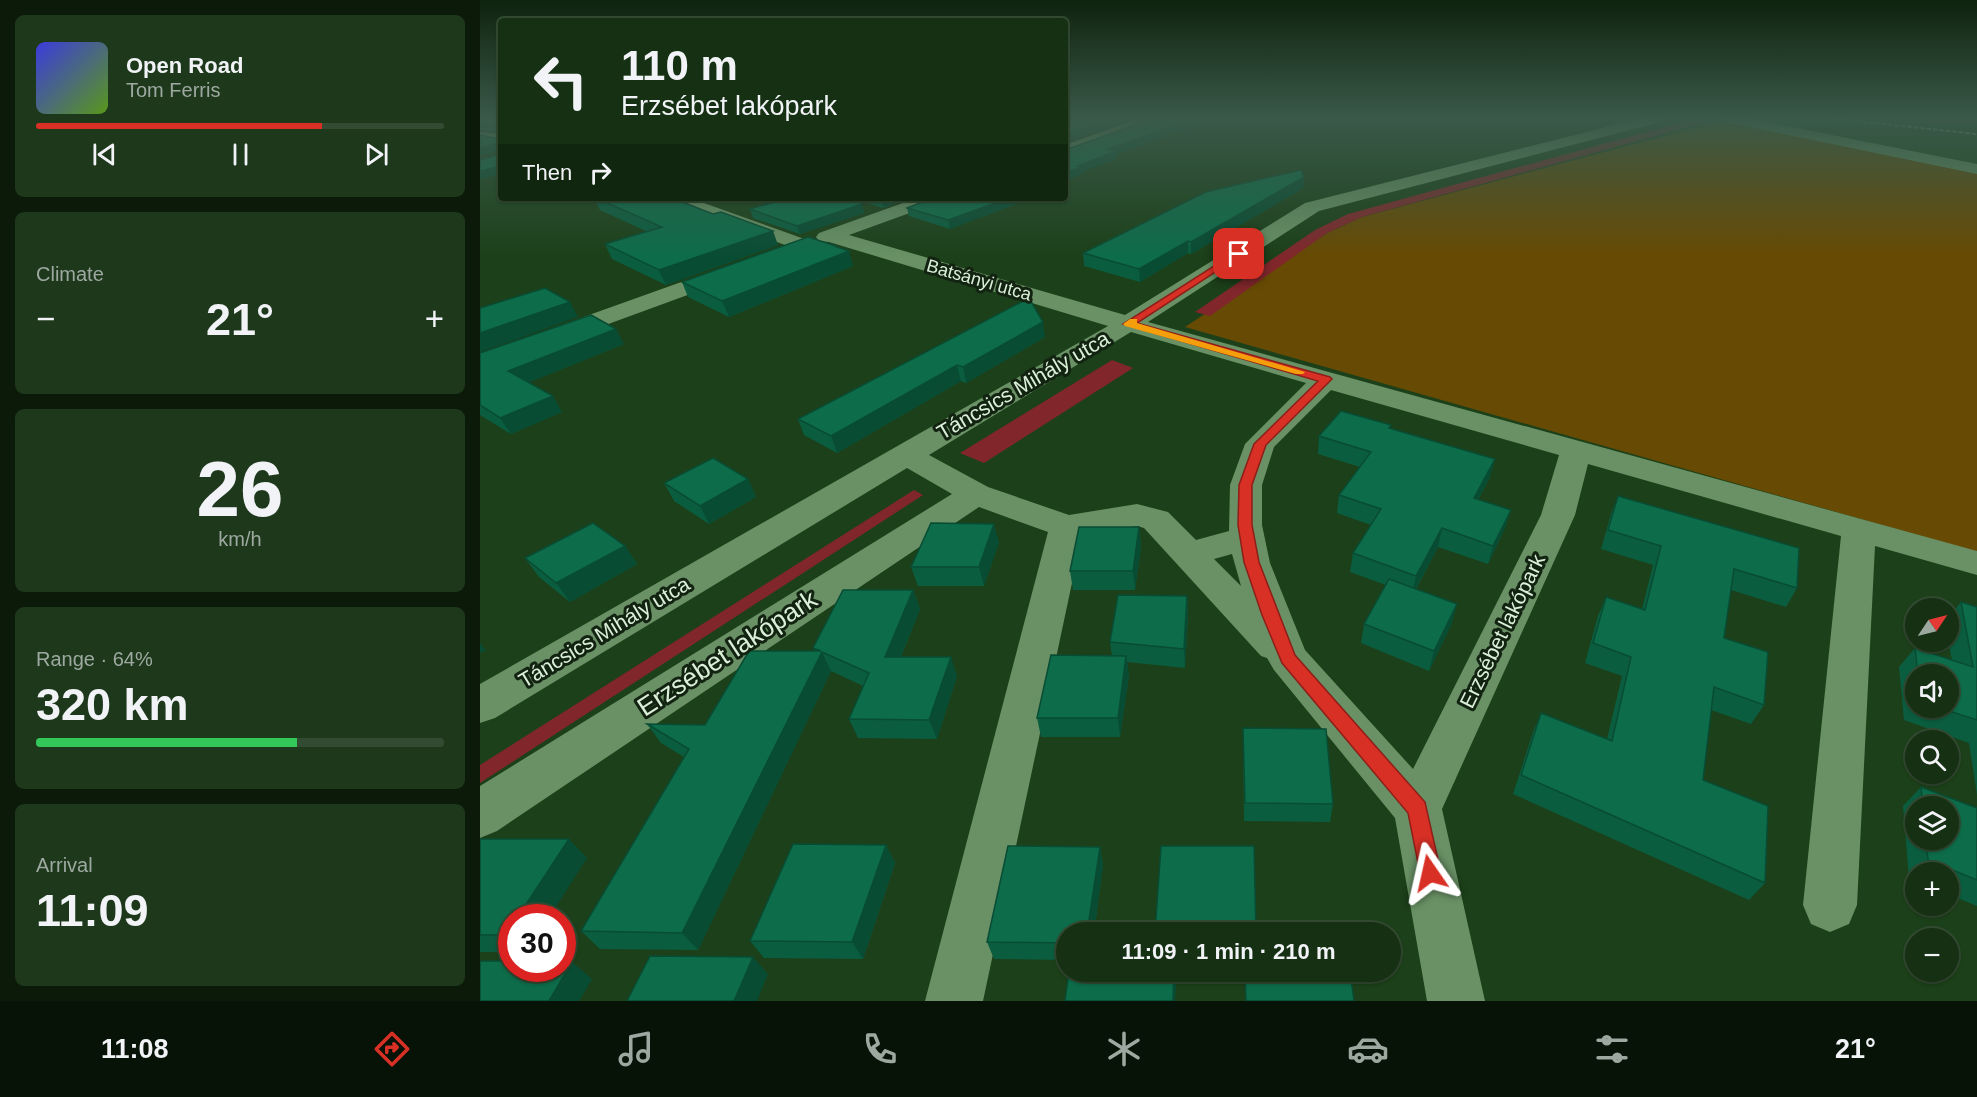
<!DOCTYPE html>
<meta charset="utf-8">
<style>
body{margin:0;font-family:Helvetica,sans-serif;background:#1e381c;color:#f1f3f6;height:100vh;display:flex;flex-direction:column;font-size:22px;white-space:nowrap}
*{box-sizing:border-box;margin:0}
p{font-size:20px;color:#9da9a0}
.icon{flex:none;width:33px;height:33px;fill:none;stroke:currentColor;stroke-width:2;stroke-linecap:round;stroke-linejoin:round}
.map{position:relative;flex:1;overflow:hidden}
.panel{display:flex;flex-direction:column;gap:15px;padding:15px;background:#0c1a0a;width:480px}
.panel>*{flex:none}
.guide{position:absolute;left:18px;top:18px;width:570px;height:183px;border-radius:6px;box-shadow:0 2px 4px #0004,0 0 0 2px #344b33;background:#153013;color:#f1f3f6;overflow:hidden}
.needle{width:39px;rotate:55deg}
.fabs{position:absolute;left:1425px;top:598px;display:grid;gap:12px}
.fabs a{display:grid;place-items:center;width:54px;height:54px;border-radius:50%;background:#153013;box-shadow:0 2px 4px #0004,0 0 0 2px #344b33;font-size:30px}
.speed{position:absolute;left:18px;top:904px;display:flex;gap:12px;font-size:30px;font-weight:700;text-align:center}
.speed>*{display:grid;place-content:center;width:78px;height:78px;border-radius:50%;background:#153013;box-shadow:0 2px 4px #0004,0 0 0 2px #344b33;line-height:1}
.speed .limit{border:9px solid #d22;background:#fff;color:#111}
.pin{position:absolute;display:grid;place-items:center;width:51px;height:51px;color:#fff;margin:-26px;border-radius:12px;box-shadow:0 3px 9px #0006}
.me{position:absolute;width:66px;margin:-33px;rotate:349deg;stroke-linejoin:round;filter:drop-shadow(0 0 4px #0008)}
.turn{display:flex;align-items:center;gap:21px;height:126px;padding:0 24px;font-size:27px}
.turn .icon{width:78px;height:78px;stroke-width:2.5}
.turn b{display:block;font-size:42px;line-height:51px}
.then{display:flex;align-items:center;height:57px;padding:0 24px;background:#0003;gap:12px;font-size:22px}
.big{font-size:45px;font-weight:700;line-height:1.1}
.panel .widget{flex:1;display:flex;flex-direction:column;justify-content:center;gap:9px;min-width:0;padding:0 21px;border-radius:9px;background:#1e381c}
.panel .dial{align-items:center;gap:0}
.dial b{font-size:78px;line-height:1}
.song{display:flex;align-items:center;gap:18px}
.cover{width:72px;height:72px;border-radius:9px;background:linear-gradient(135deg,hsl(240 70% 55%),hsl(90 70% 35%))}
.played{height:6px;border-radius:3px;background:linear-gradient(90deg,#d93025 70%,#344b33 70%)}
.keys{display:flex;justify-content:space-around;direction:ltr}
.heat{display:flex;justify-content:space-between;align-items:center;font-size:33px;direction:ltr}
.charge{height:9px;border-radius:4px;background:linear-gradient(90deg,#34c759 64%,#344b33 0)}
.trip{position:absolute;left:576px;top:922px;width:345px;height:60px;border-radius:30px;background:#153013;box-shadow:0 2px 4px #0004,0 0 0 2px #344b33;font-weight:700;line-height:60px;text-align:center}
.menu{display:flex;height:96px;justify-content:space-around;align-items:center;background:#081308;color:#9da9a0}
.menu .icon{width:42px;height:42px}
.menu .on{color:#d93025}
.menu b{font-size:27px;color:#f1f3f6}
main{display:flex;flex:1;min-height:0}
.map>svg:first-child{display:block}
.built{fill:#1d4819}
.green{fill:#674a03}
.water{fill:#81272b}
.lines{fill:none;stroke-linecap:round;stroke-linejoin:round}
.minor{fill:#699165;fill-rule:evenodd}
.rail{stroke:#99b497;stroke-width:2;stroke-dasharray:4.5 2;stroke-linecap:butt}
.wall{fill:#0b5d40;fill-rule:evenodd}
.shaded-wall{fill:#094c34}
.building{fill:#0d6c4a;stroke:#094c34;stroke-width:1.5}
.route{fill:#d93025;stroke:#8d1f18;stroke-width:1.5}
.slow{fill:#f59e0b}
.labels{text-anchor:middle;dominant-baseline:central;stroke-width:6;stroke-linejoin:round;paint-order:stroke}
.far-street-label{font-size:18px;fill:#daf0d8;stroke:#132311}
.street-label{font-size:21px;fill:#daf0d8;stroke:#132311}
.near-street-label{font-size:26px;fill:#daf0d8;stroke:#132311}
</style>
<main>
<section class="panel">
<div class="widget">
<div class="song"><i class="cover"></i><div><b>Open Road</b><p>Tom Ferris</p></div></div>
<div class="played"></div>
<div class="keys"><svg class="icon" aria-label="previous" viewBox="0 0 24 24"><path d="M18 5L8 12l10 7zM5 5v14"/></svg><svg class="icon" aria-label="pause" viewBox="0 0 24 24"><path d="M8 5v14M16 5v14"/></svg><svg class="icon" aria-label="next" viewBox="0 0 24 24"><path d="M6 5l10 7-10 7zM19 5v14"/></svg></div>
</div>
<div class="widget"><p>Climate</p>
<div class="heat"><a>−</a><b class="big">21°</b><a>+</a></div>
</div>
<div class="widget dial"><b>26</b><p>km/h</p></div>
<div class="widget"><p>Range · 64%</p><b class="big">320 km</b><div class="charge"></div></div>
<div class="widget"><p>Arrival</p><b class="big">11:09</b></div>
</section>
<div class="map">
<svg width="1497" height="1001" viewBox="0 0 1497 1001">
<rect width="100%" height="100%" fill="#1c4019"/>
<polygon class="built" points="1317,117 1402,117 1426,122 1497,125 1497,165 1295,124"/>
<g class="green">
<polygon points="1402,117 1495,117 1497,125 1426,122"/>
<polygon points="1244,120 1497,172 1497,552 705,327 847,233 882,217"/>
</g>
<g class="water">
<polygon points="1221,117 1234,120 882,217 847,233 730,316 715,312 835,230 868,214"/>
<polygon points="632,360 653,368 504,463 480,453"/>
<polygon points="434,490 443,495 0,783 0,765"/>
</g>
<g class="lines">
<g class="minor">
<polygon points="663,117 684,117 682,120 585,155 585,145"/>
<path d="M1166,117h24l-2,3 -349,91 -171,111 829,229v24l-102,-29 -18,359 -8,19 -19,8 -19,-8 -8,-19 38,-369 -253,-72 -13,51 -133,294 43,192h-58l-32,-183 -121,-148 -7,-12 -6,-2 -117,-128 -7,-2 -55,10 -99,465h-58l123,-469 -69,-25 -482,324 -17,7v-52l472,-292 -45,-26 -412,250 -15,5v-39l628,-358 -279,-84 -10,-1 -3,-4 3,-4 98,-35h26l-3,4 -91,33 276,80 180,-112zM651,332l175,51 -61,61 -15,41 -1,46 -33,9 -28,-28 -31,-8 -68,11 -81,-28 -59,-32zM851,390l228,65 -18,60 -128,254 -108,-119 -35,-87 -8,-38v-40l12,-38zM752,554l9,32 -27,-27z"/>
<polygon points="1234,117 1262,117 1497,164 1497,174 1241,121"/>
<polygon points="0,132 21,134 21,144 0,140"/>
<polygon points="184,198 210,198 330,241 333,245 330,249 316,249 187,202"/>
<polygon points="246,266 254,268 257,273 254,278 0,371 0,354"/>
</g>
<polyline class="rail" points="1356,119 1497,134"/>
</g>
<g class="wall">
<polygon points="0,117 21,117 21,174 0,179 20,155 19,151 0,155 0,135 19,139 19,132 0,130"/>
<polygon points="823,188 711,254 708,253 660,282 604,266 603,253"/>
<polygon points="114,198 192,198 298,245 186,285 132,259 125,244 168,232 120,210"/>
<polygon points="309,198 430,198 403,208 381,201 384,213 320,234 273,218 270,209"/>
<polygon points="552,198 470,229 429,216 427,208"/>
<polygon points="356,247 373,266 249,317 208,297 202,282"/>
<polygon points="549,298 565,337 486,383 481,381 357,453 324,435 318,419"/>
<polygon points="144,344 49,382 82,412 31,434 0,415 0,353"/>
<polygon points="911,428 1010,477 998,500 1031,510 1025,528 1008,564 958,547 936,589 972,623 949,671 881,643 884,624 906,585 870,572 873,553 891,525 857,513 859,495 880,467 838,454 839,436"/>
<polygon points="268,479 276,497 229,524 194,501 184,483"/>
<polygon points="1138,496 1317,588 1306,607 1251,590 1244,638 1284,705 1271,724 1231,710 1223,780 1285,883 1269,900 1033,794 1053,732 1061,713 1127,739 1142,676 1105,663 1118,616 1126,597 1162,609 1173,565 1121,549 1131,514"/>
<polygon points="659,527 661,546 655,590 593,590 590,571"/>
<polygon points="519,542 504,586 438,586 431,567"/>
<polygon points="145,546 157,564 90,602 59,577 45,558"/>
<polygon points="433,590 440,609 421,657 477,676 457,739 378,738 369,719 383,686 351,671 218,950 120,949 101,931 204,757 181,743 167,724 225,725 335,651 333,648"/>
<polygon points="707,596 708,615 705,668 647,662 649,675 640,737 561,737 557,718 632,656 630,642"/>
<path d="M1481,602l16,5v188l-8,-52 -65,-23 -5,-53 16,-19 37,12 -4,-20v-22zM1436,675h32v33h-32z"/>
<polygon points="763,728 853,804 850,822 764,821"/>
<path d="M1441,787l56,21v98l-29,-12v-21h-32v8l-7,-3 -6,-72zM1436,807h32v33h-32z"/>
<polygon points="0,839 107,858 32,918 32,952 0,952"/>
<polygon points="406,845 415,863 383,959 284,958 270,941"/>
<polygon points="620,847 623,865 614,933 586,933 586,960 514,959 507,942"/>
</g>
<g class="shaded-wall">
<polygon points="637,117 656,117 585,143 585,135"/>
<polygon points="720,117 738,117 637,154 637,159 602,172 602,174 585,181 585,173 597,166 628,149"/>
<polygon points="19,143 21,151 0,155 0,148"/>
<polygon points="21,166 21,174 0,179 0,171"/>
<polygon points="824,177 823,188 711,254 711,242"/>
<polygon points="405,198 430,198 403,208 401,200"/>
<polygon points="529,198 552,198 470,229 468,220"/>
<polygon points="382,204 384,213 320,234 317,226"/>
<polygon points="293,231 298,245 186,285 179,270"/>
<polygon points="708,241 708,253 660,282 659,269"/>
<polygon points="356,246 359,255 369,251 373,266 249,317 242,301"/>
<polygon points="90,302 98,317 0,352 0,333"/>
<polygon points="563,322 565,337 486,383 483,367"/>
<polygon points="136,329 144,344 38,387 28,371"/>
<polygon points="477,365 481,381 357,453 351,436"/>
<polygon points="73,396 82,412 31,434 20,418"/>
<polygon points="1015,459 1010,477 989,516 994,498"/>
<polygon points="268,479 276,497 229,524 220,506"/>
<polygon points="1031,510 1025,528 1008,564 1013,546"/>
<polygon points="514,524 519,542 504,586 499,567"/>
<polygon points="659,527 661,546 655,590 653,571"/>
<polygon points="962,528 958,547 932,595 936,576"/>
<polygon points="145,546 157,564 90,602 76,583"/>
<polygon points="433,590 440,609 413,676 405,657"/>
<polygon points="707,596 708,615 705,668 704,649"/>
<polygon points="977,604 972,623 949,671 954,651"/>
<polygon points="0,643 6,650 0,653"/>
<polygon points="342,652 351,671 218,950 202,933"/>
<polygon points="646,656 649,675 640,737 638,718"/>
<polygon points="471,657 477,676 457,739 449,720"/>
<polygon points="89,839 107,858 69,918 37,918"/>
<polygon points="406,845 415,863 383,959 372,942"/>
<polygon points="620,847 623,865 614,933 607,933"/>
<polygon points="32,926 32,940 25,935"/>
<polygon points="273,957 288,974 277,1001 254,1001"/>
<polygon points="92,962 112,979 99,1001 69,1001"/>
<polygon points="694,972 697,972 695,1001 693,1001"/>
</g>
<g class="building">
<polygon points="0,117 21,117 21,166 0,171 0,160 20,155 19,143 0,148 0,135 19,139 19,126 0,124"/>
<polygon points="585,117 637,117 585,135"/>
<polygon points="678,117 720,117 628,149 637,151 597,166 601,167 585,173 585,150"/>
<polygon points="821,170 824,177 711,242 708,241 659,269 603,253 726,192"/>
<polygon points="116,198 192,198 233,214 241,212 293,231 179,270 125,244 182,227"/>
<polygon points="309,198 380,198 382,204 317,226 270,209"/>
<polygon points="453,198 529,198 468,220 427,208"/>
<polygon points="328,237 356,246 354,246 369,251 242,301 202,282"/>
<polygon points="65,288 90,302 0,333 0,308"/>
<polygon points="549,298 563,322 483,367 477,365 351,436 318,419"/>
<polygon points="111,315 136,329 28,371 73,396 20,418 0,405 0,353"/>
<polygon points="861,411 911,425 909,428 1015,459 994,498 1031,510 1013,546 962,528 936,576 873,553 901,509 859,495 891,452 839,436"/>
<polygon points="233,458 268,479 220,506 184,483"/>
<polygon points="1138,496 1319,548 1317,588 1254,569 1244,638 1288,652 1284,705 1234,687 1223,780 1288,806 1285,883 1041,775 1061,713 1132,741 1151,657 1113,643 1126,597 1165,610 1181,546 1128,530"/>
<polygon points="113,523 145,546 76,583 45,558"/>
<polygon points="451,523 514,524 499,567 431,567"/>
<polygon points="599,527 659,527 653,571 590,571"/>
<polygon points="909,579 977,604 954,651 884,624"/>
<polygon points="363,590 433,590 405,657 471,657 449,720 369,719 389,673 342,652 202,933 101,931 209,749 167,724 225,725 269,651 341,651 333,648"/>
<polygon points="638,595 707,596 704,649 630,642"/>
<polygon points="1481,602 1497,607 1497,720 1460,708 1468,708 1468,675 1438,675 1435,648 1493,667"/>
<polygon points="571,655 646,656 638,718 557,718"/>
<polygon points="763,728 846,729 853,804 765,803"/>
<polygon points="1441,787 1497,808 1497,880 1448,860 1446,840 1468,840 1468,807 1443,807"/>
<polygon points="0,839 89,839 37,918 32,918 32,926 25,935 0,935"/>
<polygon points="313,844 406,845 372,942 270,941"/>
<polygon points="528,846 620,847 607,933 586,933 586,943 507,942"/>
<polygon points="681,846 774,846 776,933 675,933"/>
<polygon points="170,956 273,957 254,1001 147,1001"/>
<polygon points="0,961 32,961 32,969 82,969 82,962 92,962 69,1001 0,1001"/>
<polygon points="589,972 694,972 693,1001 585,1001"/>
<polygon points="765,972 870,972 874,1001 766,1001"/>
</g>
<linearGradient id="sky" x2="0" y2="1"><stop stop-color="#0f230e"/><stop offset="0.46" stop-color="#3a5949"/><stop offset="1" stop-color="#3a5949" stop-opacity="0"/></linearGradient>
<rect width="1497" height="257" fill="url(#sky)"/>
<polygon class="route" points="756,252 763,254 657,323 850,377 852,379 786,445 772,485 772,525 779,562 815,655 945,802 961,873 958,880 950,883 943,880 940,873 928,813 802,663 782,615 764,562 758,525 759,485 774,444 838,381 643,324"/>
<polygon class="slow" points="650,319 657,319 657,323 825,372 823,374 816,374 645,326 643,324"/>
<g class="labels">
<g class="far-street-label">
<text transform="translate(499 280) rotate(16)">Batsányi utca</text>
</g>
<g class="street-label">
<text transform="translate(543 385) rotate(-30)">Táncsics Mihály utca</text>
<text transform="translate(1022 631) rotate(-64)">Erzsébet lakópark</text>
<text transform="translate(124 632) rotate(-31)">Táncsics Mihály utca</text>
</g>
<g class="near-street-label">
<text transform="translate(247 653) rotate(-33)">Erzsébet lakópark</text>
</g>
</g>
</svg>
<div class="fabs">
<a><svg class="needle" viewBox="-14 -14 28 28"><path d="M0-13l5 13h-10z" fill="#e53935"/><path d="M0 13l5-13h-10z" fill="#9da9a0"/></svg></a>
<a><svg class="icon" aria-label="sound" viewBox="0 0 24 24"><path d="M4 9h4l5-4v14l-5-4H4zM17 9q2 3 0 6"/></svg></a>
<a><svg class="icon" aria-label="search" viewBox="0 0 24 24"><circle cx="10" cy="10" r="6"/><path d="M15 15l6 6"/></svg></a>
<a><svg class="icon" aria-label="layers" viewBox="0 0 24 24"><path d="M12 4l9 5-9 5-9-5zM3 14l9 5 9-5"/></svg></a>
<a>+</a>
<a>−</a>
</div>
<div class="speed"><div class="limit">30</div></div>
<div class="pin" style="left:759px;top:254px;background:#d93025"><svg class="icon" aria-label="arrive" viewBox="0 0 24 24"><path d="M6 21V4h12l-3 4 3 4H6"/></svg></div>
<svg class="me" style="left:950px;top:873px" viewBox="-20 -20 40 40"><path d="M0-17L14 15 0 8-14 15z" fill="#d93025" stroke="#fff" stroke-width="4"/></svg>
<div class="trip">11:09 · 1 min · 210 m</div>
<div class="guide">
<div class="turn"><svg class="icon" aria-label="left" viewBox="0 0 24 24"><path d="M17 20v-9H6M10 6l-5 5 5 5"/></svg><div><b>110 m</b>Erzsébet lakópark</div></div>
<div class="then">Then<svg class="icon" aria-label="right" viewBox="0 0 24 24"><path d="M7 20v-9h11M14 6l5 5-5 5"/></svg></div>
</div>
</div>
</main>
<nav class="menu">
<b>11:08</b>
<svg class="icon on" aria-label="directions" viewBox="0 0 24 24"><path d="M12 3l9 9-9 9-9-9zM9 14v-3h6M13 9l2 2-2 2"/></svg>
<svg class="icon" aria-label="music" viewBox="0 0 24 24"><path d="M9 18V5l10-2v13"/><circle cx="6" cy="18" r="3"/><circle cx="16" cy="16" r="3"/></svg>
<svg class="icon" aria-label="phone" viewBox="0 0 24 24"><path d="M5 4h4l2 5-3 2q2 4 5 5l2-3 5 2v4C11 20 4 13 5 4z"/></svg>
<svg class="icon" aria-label="climate" viewBox="0 0 24 24"><path d="M12 3v18M4 7l16 10M4 17L20 7"/></svg>
<svg class="icon" aria-label="car" viewBox="0 0 24 24"><path d="M5 17H2v-5l4-1 3-4h7l3 4 3 1v5h-3M9 17h6M6 11h13"/><circle cx="7" cy="17" r="2"/><circle cx="17" cy="17" r="2"/></svg>
<svg class="icon" aria-label="filters" viewBox="0 0 24 24"><path d="M4 7h16M4 17h16"/><circle cx="9" cy="7" r="2"/><circle cx="15" cy="17" r="2"/></svg>
<b>21°</b>
</nav>
